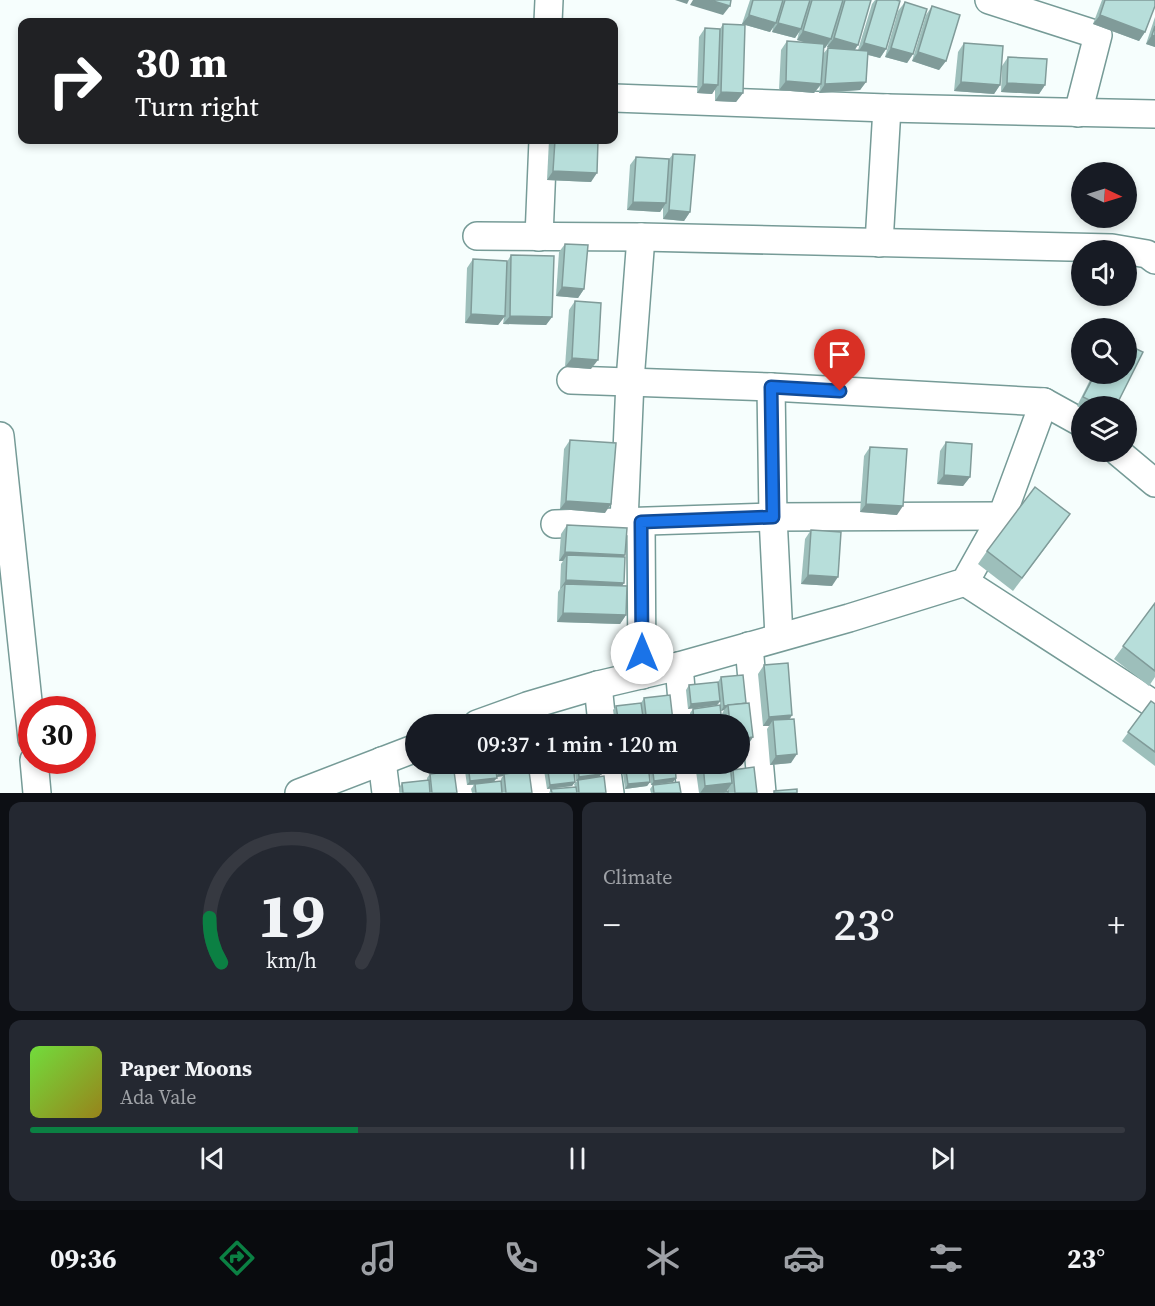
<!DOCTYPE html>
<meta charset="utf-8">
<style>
body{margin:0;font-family:"Source Serif 4",serif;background:#242831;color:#f1f3f6;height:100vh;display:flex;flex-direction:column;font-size:22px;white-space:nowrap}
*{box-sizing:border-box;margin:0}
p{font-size:20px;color:#9ea1a6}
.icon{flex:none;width:33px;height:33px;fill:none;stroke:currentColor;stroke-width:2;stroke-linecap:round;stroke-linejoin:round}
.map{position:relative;height:793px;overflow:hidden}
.sheet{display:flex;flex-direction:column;gap:9px;padding:9px;background:#0d0f14;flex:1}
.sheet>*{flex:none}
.banner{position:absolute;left:18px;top:18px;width:600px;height:126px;border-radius:12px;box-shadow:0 3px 9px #0003;background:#202124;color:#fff;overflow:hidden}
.needle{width:39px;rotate:94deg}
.controls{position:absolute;left:1071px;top:162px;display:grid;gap:12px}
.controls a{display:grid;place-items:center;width:66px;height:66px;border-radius:50%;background:#171b24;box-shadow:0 3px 9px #0003;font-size:30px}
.speed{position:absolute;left:18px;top:696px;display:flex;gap:12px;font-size:30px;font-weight:700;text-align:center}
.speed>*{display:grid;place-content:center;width:78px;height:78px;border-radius:50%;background:#171b24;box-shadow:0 3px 9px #0003;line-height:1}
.speed .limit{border:9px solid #d22;background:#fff;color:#111}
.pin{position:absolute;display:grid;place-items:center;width:51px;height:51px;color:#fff;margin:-62px -26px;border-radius:50% 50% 50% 0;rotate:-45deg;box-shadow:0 0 6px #0007}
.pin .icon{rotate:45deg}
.me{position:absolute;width:66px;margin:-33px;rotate:0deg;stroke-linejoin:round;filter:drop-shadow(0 0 4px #0008)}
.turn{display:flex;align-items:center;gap:21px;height:126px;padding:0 18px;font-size:27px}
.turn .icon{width:78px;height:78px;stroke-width:2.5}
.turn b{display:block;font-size:42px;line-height:51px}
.big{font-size:45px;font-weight:600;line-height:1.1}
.sheet .widget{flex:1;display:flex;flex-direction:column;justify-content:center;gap:9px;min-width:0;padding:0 21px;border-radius:12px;background:#242831}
.sheet .dial{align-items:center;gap:0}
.dial svg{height:156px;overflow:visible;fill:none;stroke:#363941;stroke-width:7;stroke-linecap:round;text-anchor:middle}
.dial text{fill:#f1f3f6;stroke:none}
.song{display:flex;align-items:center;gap:18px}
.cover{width:72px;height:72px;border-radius:9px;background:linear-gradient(135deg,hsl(100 70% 55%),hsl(50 70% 35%))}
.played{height:6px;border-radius:3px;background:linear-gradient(90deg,#0b8043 30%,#363941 30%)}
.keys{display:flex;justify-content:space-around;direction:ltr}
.heat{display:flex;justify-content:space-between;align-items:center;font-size:33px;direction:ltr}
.sheet .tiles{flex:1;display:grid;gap:9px;grid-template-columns:1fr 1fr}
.widget:last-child{grid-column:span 2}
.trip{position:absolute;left:405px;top:714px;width:345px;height:60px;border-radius:30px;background:#171b24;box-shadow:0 3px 9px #0003;font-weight:600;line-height:60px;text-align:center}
.menu{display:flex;height:96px;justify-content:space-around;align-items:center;background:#090b0e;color:#9ea1a6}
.menu .icon{width:42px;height:42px}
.menu .active{color:#0b8043}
.menu b{font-size:27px;color:#f1f3f6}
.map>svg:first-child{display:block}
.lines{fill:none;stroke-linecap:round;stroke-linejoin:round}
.minor-casing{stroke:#769b97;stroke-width:30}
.minor{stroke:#fff;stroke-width:27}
.wall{fill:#9dbfbb;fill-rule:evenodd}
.shaded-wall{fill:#809b99}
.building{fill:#b7deda;stroke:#809b99;stroke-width:1.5}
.route-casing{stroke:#114b97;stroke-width:15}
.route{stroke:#1a73e8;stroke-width:10}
</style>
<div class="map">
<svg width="1155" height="793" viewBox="0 0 1155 793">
<rect width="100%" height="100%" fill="#f6fefd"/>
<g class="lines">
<g class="minor-casing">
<g id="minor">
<polyline points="989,0 1098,35 1078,113"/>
<polyline points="548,22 549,0"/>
<polyline points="614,98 887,108 1155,114"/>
<polyline points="477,236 641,237 1112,248 1147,254 1155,260"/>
<polyline points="539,237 543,140"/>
<polyline points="879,243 887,108"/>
<polyline points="571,380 771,387 1044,402 1082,423"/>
<polyline points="771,387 773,517 779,637"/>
<polyline points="0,436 32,739"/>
<polyline points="1118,452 1155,483"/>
<polyline points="624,522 630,381 641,237"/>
<polyline points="641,522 642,675"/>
<polyline points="555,524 773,517 1002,516"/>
<polyline points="965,582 1155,705"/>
<polyline points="749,646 762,793"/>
<polyline points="679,666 684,724"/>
<polyline points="598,685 602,724"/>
<polyline points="477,724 527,706 598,685 679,666 849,618 965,582 1002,516 1044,402"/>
<polyline points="34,760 37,793"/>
<polyline points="382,761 386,793"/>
<polyline points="457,764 461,793"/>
<polyline points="533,764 537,793"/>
<polyline points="606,764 610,793"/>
<polyline points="688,764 691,793"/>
<polyline points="299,793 416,748"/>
</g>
</g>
<use href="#minor" class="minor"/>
</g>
<g class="wall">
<path d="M750,0h121l-16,50h3l14,-46 3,-4h21l-10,49 -6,9 -12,-3 -2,27 -6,8 -41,3 1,-7 -6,7 -35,-3 2,-40 6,-9 20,2 -10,-3 2,-8 -4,6 -23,-6 1,-5 -3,5 -28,-8zM828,44l-1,3 5,1h-4l-5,6 1,-6h1z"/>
<polygon points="1102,0 1155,0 1145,32 1139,41 1093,24"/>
<polygon points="905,2 913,54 907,63 885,57 898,11"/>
<polygon points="932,6 946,61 939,70 912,61 926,15"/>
<polygon points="1155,17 1155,47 1146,44"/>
<polygon points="723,24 743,93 736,102 715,101 715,89 712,94 697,93 699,37 705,28 720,29"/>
<polygon points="964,43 1000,85 994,94 954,91 958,52"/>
<polygon points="1008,57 1045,85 1039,94 1001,92 1002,66"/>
<polygon points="549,140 598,140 591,182 547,180"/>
<polygon points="673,154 690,212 684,221 663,219 663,207 660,212 627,210 630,165 636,157 669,159"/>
<polygon points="565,244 584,289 578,298 556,296 559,252"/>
<polygon points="511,255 552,317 546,325 503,324 504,317 498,325 465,323 467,268 473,259 507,262"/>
<polygon points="575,301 591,369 565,367 569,310"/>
<polygon points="1093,374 1126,374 1116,406 1082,406 1082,409 1077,406"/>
<polygon points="570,440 605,513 560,509 564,449"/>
<polygon points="946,442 970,477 963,486 937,484 940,451"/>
<polygon points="870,447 897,515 860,512 864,456"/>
<polygon points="567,525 623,557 624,583 622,586 626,615 620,624 557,622 558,592 560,589 561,564 563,561 559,561 561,534"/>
<polygon points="1061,527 1013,591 978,564 987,551"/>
<polygon points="811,530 832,586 801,584 805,539"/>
<polygon points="1155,603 1155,677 1149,686 1114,659"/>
<polygon points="764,665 792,715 790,719 791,763 770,765 767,729 769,726 763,726 758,674"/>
<polygon points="743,675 746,703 749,703 753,737 747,746 740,747 740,724 723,724 722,714 724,710 721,711 722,724 691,724 690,713 693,709 720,705 720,702 717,705 688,709 686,690 689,685 718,682 721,677"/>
<polygon points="644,698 673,721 671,724 615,724 613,710 616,706 641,703"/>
<polygon points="1151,701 1155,704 1155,766 1122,741"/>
<path d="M464,764h67l-5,7 6,22h-60l-1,-4 3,-4h-7zM503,776l-2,3v2l-7,1 3,-5z"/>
<polygon points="543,764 573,764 575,782 572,786 547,789"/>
<polygon points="574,764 600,764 599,777 606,793 549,793 551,789 575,787 574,784 577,781 576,781"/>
<polygon points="624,764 648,764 650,782 647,786 625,789 622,766"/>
<polygon points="649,764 675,764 676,778 673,782 651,785"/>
<polygon points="695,764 730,764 731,772 733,770 757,793 728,793 728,789 726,791 728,793 699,793"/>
<polygon points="430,774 457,793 400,793 399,788 402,783 427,780 427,778"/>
<polygon points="653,785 681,793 651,793 650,789"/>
</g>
<g class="shaded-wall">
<polygon points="675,0 689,0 687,4"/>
<polygon points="693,0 710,0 730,6 723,15 690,5"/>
<polygon points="749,15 776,23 770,32 742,24"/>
<polygon points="1100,15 1145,32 1139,41 1093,24"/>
<polygon points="778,23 801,29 795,38 772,32"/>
<polygon points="803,31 831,39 825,48 797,40"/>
<polygon points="1152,35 1155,36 1155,47 1146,44"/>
<polygon points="834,38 858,45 852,54 827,47"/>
<polygon points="864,43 886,49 880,58 858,52"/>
<polygon points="891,48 913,54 907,63 885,57"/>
<polygon points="918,52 946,61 939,70 912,61"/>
<polygon points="786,81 821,84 814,93 779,90"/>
<polygon points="866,82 860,90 819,93 825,84"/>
<polygon points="961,82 1000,85 994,94 954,91"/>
<polygon points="1007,83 1045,85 1039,94 1001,92"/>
<polygon points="703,84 718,85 712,94 697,93"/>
<polygon points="721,92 743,93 736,102 715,101"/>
<polygon points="553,171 597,173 591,182 547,180"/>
<polygon points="633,202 666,203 660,212 627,210"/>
<polygon points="669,210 690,212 684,221 663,219"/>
<polygon points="562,287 584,289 578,298 556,296"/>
<polygon points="471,314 505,316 498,325 465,323"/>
<polygon points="510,316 552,317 546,325 503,324"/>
<polygon points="572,358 598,360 591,369 565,367"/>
<polygon points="944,475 970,477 963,486 937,484"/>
<polygon points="566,501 611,504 605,513 560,509"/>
<polygon points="866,504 903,506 897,515 860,512"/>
<polygon points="565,552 625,555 618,564 567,555 563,561 559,561"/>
<polygon points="808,575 838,577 832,586 801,584"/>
<polygon points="566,580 624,583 618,591 565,584 560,589"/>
<polygon points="563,613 626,615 620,624 557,622"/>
<polygon points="720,701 717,705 688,709 691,704"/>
<polygon points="724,706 728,706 724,710 721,711"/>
<polygon points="792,715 786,724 773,720 769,726 763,726 769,717"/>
<polygon points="673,721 671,724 647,724"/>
<polygon points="753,737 747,746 740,747 740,739"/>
<polygon points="797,754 791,763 770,765 776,756"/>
<polygon points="531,764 524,773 504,774 503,776 496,777 503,768"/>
<polygon points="601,774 598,779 576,781 579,777"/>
<polygon points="497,778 493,782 467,785 470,781"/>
<polygon points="676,778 673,782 651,785 654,781"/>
<polygon points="575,782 572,786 547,789 550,785"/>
<polygon points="650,782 647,786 625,789 628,784"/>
<polygon points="732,783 726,792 715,793 700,793 705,786"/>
</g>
<g class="building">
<polygon points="710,0 731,0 730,6"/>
<polygon points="753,0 783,0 776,23 749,15"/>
<polygon points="785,0 810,0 801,29 778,23"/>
<polygon points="812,0 843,0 831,39 803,31"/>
<polygon points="845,0 871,0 858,45 834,38"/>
<polygon points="877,0 896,0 900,1 886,49 864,43"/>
<polygon points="1105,0 1155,0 1155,6 1145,32 1100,15"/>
<polygon points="905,2 927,9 913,54 891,48"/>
<polygon points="932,6 960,15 946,61 918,52"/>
<polygon points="723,24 745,25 743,93 721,92"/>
<polygon points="1155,26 1155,36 1152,35"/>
<polygon points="705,28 720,29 718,85 703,84"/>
<polygon points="787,41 824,44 821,84 786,81"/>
<polygon points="964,43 1003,46 1000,85 961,82"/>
<polygon points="828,48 868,51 866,82 825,84"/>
<polygon points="1008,57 1047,59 1045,85 1007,83"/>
<polygon points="555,140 598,140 597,173 553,171"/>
<polygon points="673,154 695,155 690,212 669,210"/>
<polygon points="636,157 669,159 666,203 633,202"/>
<polygon points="565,244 588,245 584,289 562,287"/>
<polygon points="511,255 554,256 552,317 510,316"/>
<polygon points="473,259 507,261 505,316 471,314"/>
<polygon points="575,301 601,303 598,360 572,358"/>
<polygon points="1126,344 1143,352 1116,406 1101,406 1083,397 1095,374 1126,374"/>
<polygon points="570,440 616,443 611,504 566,501"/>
<polygon points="946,442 972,444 970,477 944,475"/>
<polygon points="870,447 907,449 903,506 866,504"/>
<polygon points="1035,487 1070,514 1022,578 987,551"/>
<polygon points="567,525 627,528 625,555 565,552"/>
<polygon points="811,530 841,532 838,577 808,575"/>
<polygon points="567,555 625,557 624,583 566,580"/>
<polygon points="565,584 627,586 626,615 563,613"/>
<polygon points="1155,603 1155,671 1123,646"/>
<polygon points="788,663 792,715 769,717 764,665"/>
<polygon points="743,675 746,703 724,706 721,677"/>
<polygon points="718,682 720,701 691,704 689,685"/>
<polygon points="670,695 673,721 647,724 644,698"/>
<polygon points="1151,701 1155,704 1155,752 1128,732"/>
<polygon points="641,703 644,724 619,724 616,706"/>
<polygon points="749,703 753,737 740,739 740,724 730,724 728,705"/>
<polygon points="720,705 722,724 694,724 693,709"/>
<polygon points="794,719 797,754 776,756 773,720"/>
<polygon points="597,722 597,724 578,724"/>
<polygon points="468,764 495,764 497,778 470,781"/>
<polygon points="502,764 531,764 503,768"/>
<polygon points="547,764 573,764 575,782 550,785"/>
<polygon points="578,764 600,764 601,774 579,777"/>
<polygon points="625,764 648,764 650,782 628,784"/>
<polygon points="652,764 675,764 676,778 654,781"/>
<polygon points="703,764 730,764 732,783 705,786"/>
<polygon points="754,767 757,793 735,793 733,770"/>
<polygon points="454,771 457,793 432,793 430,774"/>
<polygon points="529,771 532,793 506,793 504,774"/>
<polygon points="604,776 606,793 579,793 578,780"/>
<polygon points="429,780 430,793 403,793 402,783"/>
<polygon points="501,781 502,793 476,793 475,784"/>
<polygon points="679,782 681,793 654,793 653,785"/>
<polygon points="576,787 577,793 552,793 551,789"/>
<polygon points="797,789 797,793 774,793 774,791"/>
<polygon points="728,791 728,793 711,793"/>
</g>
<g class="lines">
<g class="route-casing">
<polyline id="route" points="642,653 641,522 773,517 771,387 840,391"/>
</g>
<use href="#route" class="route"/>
</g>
</svg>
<div class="controls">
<a><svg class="needle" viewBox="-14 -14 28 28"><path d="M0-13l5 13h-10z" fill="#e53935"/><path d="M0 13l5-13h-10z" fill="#9ea1a6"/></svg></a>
<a><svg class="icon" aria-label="sound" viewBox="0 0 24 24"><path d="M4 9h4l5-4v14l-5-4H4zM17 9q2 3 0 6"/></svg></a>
<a><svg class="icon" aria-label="search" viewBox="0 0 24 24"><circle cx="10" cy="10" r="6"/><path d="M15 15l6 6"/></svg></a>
<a><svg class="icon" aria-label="layers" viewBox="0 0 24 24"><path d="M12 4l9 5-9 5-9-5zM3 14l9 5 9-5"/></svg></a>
</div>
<div class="speed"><div class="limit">30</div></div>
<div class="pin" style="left:840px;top:391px;background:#d93025"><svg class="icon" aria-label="arrive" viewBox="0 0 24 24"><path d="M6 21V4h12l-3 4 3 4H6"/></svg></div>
<svg class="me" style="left:642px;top:653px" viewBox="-20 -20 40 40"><circle r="19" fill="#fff"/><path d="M0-13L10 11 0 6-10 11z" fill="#1a73e8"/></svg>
<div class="trip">09:37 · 1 min · 120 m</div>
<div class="banner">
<div class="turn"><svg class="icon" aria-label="right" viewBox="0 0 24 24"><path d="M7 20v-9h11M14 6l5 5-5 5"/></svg><div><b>30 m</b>Turn right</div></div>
</div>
</div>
<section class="sheet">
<div class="tiles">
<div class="widget dial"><svg viewBox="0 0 100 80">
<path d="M14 69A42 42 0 1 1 86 69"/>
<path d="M14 69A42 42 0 0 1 8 46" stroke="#0b8043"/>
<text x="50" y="56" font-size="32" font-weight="700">19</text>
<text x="50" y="72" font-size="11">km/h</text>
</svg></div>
<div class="widget"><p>Climate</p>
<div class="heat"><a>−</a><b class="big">23°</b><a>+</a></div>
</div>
<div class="widget">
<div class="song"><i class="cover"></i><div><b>Paper Moons</b><p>Ada Vale</p></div></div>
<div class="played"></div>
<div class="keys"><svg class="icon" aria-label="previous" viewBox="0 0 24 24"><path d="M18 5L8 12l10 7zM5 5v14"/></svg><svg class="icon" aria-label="pause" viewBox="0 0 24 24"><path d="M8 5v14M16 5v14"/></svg><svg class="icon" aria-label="next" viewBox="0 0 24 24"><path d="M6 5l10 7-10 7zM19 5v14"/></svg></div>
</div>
</div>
</section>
<nav class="menu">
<b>09:36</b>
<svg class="icon active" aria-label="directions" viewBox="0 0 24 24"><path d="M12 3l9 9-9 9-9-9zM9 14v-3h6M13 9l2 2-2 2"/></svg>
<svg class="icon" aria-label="music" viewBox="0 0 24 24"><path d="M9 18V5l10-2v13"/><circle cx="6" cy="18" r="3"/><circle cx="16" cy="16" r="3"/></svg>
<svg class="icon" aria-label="phone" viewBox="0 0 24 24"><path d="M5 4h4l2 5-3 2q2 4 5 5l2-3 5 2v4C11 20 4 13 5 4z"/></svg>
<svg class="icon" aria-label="climate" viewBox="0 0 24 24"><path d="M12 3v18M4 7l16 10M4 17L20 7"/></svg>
<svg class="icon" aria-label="car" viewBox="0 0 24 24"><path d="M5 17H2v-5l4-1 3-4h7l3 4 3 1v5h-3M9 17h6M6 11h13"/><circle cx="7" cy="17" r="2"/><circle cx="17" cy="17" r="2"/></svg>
<svg class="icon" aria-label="filters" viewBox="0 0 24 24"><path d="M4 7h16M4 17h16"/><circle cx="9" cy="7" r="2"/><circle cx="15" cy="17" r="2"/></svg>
<b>23°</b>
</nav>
